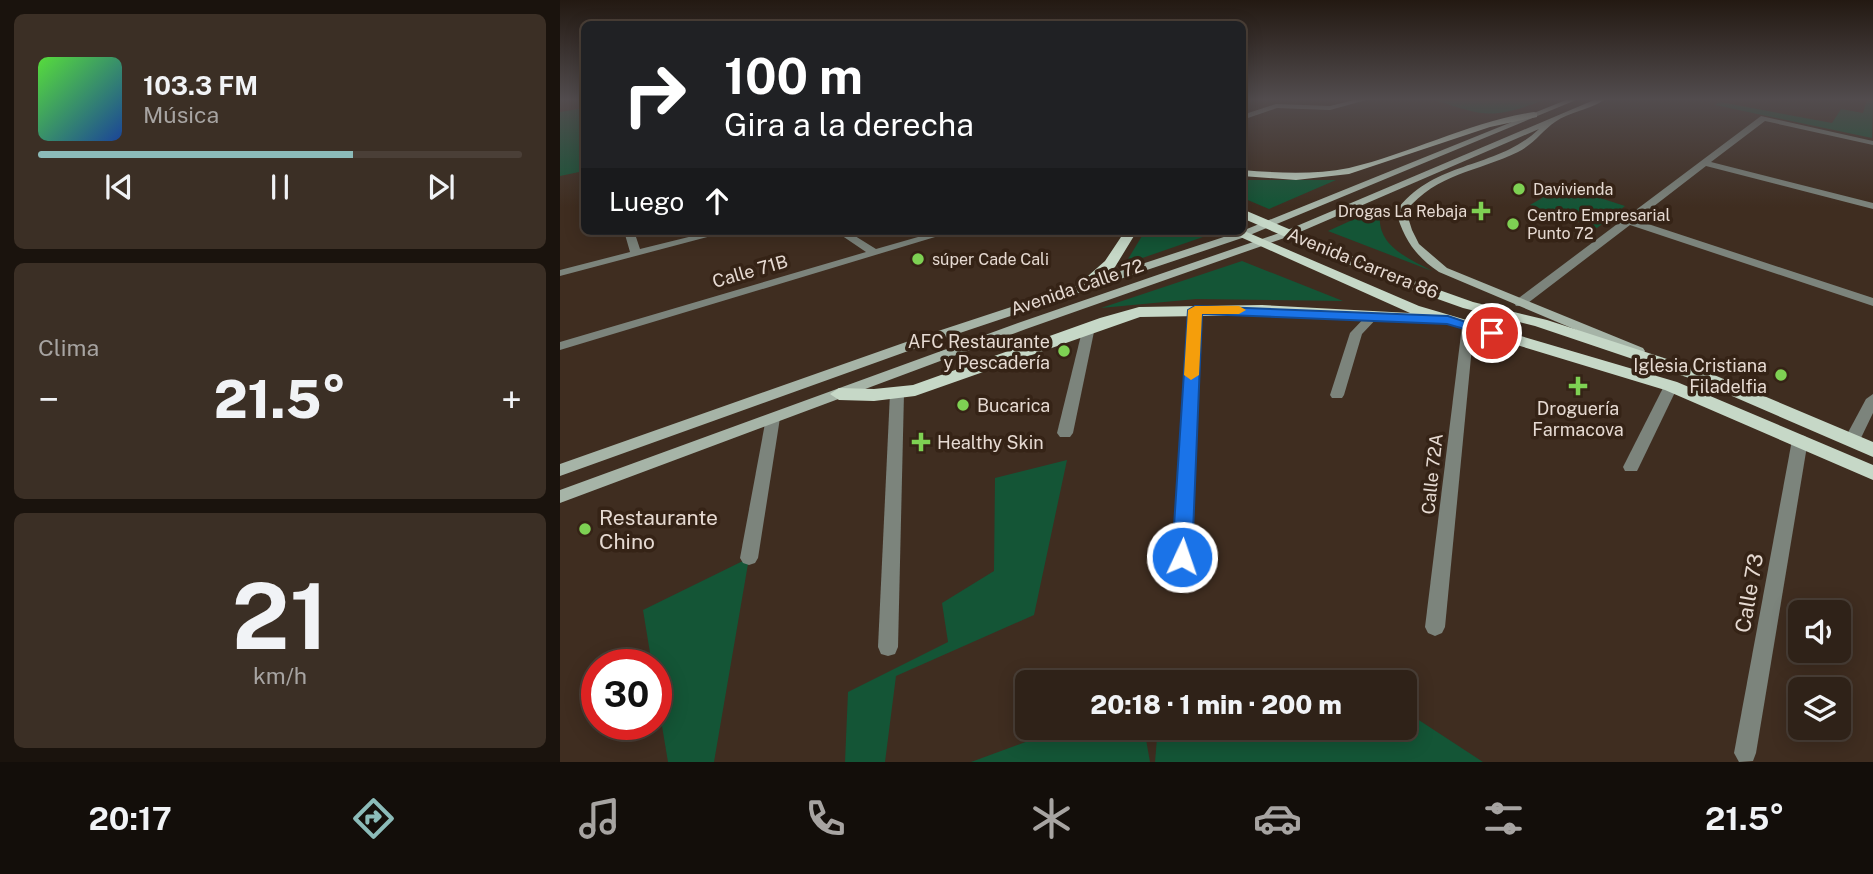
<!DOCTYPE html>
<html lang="es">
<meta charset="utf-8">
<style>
body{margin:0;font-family:"Public Sans",sans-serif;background:#3b2f25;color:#f1f3f6;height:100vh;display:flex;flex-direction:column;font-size:26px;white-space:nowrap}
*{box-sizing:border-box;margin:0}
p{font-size:23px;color:#a7a4a2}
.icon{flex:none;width:38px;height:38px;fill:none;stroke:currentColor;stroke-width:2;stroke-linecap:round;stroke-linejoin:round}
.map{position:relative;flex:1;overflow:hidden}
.panel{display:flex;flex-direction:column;gap:14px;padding:14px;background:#1a130d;width:560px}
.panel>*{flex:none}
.hud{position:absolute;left:21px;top:21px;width:665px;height:214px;border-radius:10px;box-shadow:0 4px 18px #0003,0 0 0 2px #4a3f37;background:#202124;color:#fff;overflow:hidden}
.buttons{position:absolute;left:1228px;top:600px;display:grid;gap:14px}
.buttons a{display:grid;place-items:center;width:63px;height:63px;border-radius:10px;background:#2f2218;box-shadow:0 4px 18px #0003,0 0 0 2px #4a3f37;font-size:35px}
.speed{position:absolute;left:21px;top:649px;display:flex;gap:14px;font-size:35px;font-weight:700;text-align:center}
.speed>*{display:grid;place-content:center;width:91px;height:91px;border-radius:50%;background:#2f2218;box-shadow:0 4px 18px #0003,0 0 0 2px #4a3f37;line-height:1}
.speed .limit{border:10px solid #d22;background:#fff;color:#111}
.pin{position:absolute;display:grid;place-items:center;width:60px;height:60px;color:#fff;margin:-30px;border:4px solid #fff;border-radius:50%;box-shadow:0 2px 7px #0007}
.me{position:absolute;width:77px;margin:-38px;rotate:3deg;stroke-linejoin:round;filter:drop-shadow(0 0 5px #0008)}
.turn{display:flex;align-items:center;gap:24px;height:147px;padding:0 28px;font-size:32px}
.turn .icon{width:91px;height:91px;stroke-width:2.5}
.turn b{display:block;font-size:49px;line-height:60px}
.then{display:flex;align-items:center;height:66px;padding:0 28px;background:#0003;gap:14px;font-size:26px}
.big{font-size:52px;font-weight:800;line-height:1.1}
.panel .tile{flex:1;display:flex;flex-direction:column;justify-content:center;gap:10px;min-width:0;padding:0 24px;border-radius:10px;background:#3b2f25}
.panel .dial{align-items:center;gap:0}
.dial b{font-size:91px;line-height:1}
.song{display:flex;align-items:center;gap:21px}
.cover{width:84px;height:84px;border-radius:10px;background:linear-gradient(135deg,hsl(110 70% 55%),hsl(220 70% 35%))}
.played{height:7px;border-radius:4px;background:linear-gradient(90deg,#8bbbb9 65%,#4a3f37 65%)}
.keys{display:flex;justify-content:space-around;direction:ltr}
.heat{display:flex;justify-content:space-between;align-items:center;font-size:38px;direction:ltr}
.trip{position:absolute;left:455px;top:670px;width:402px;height:70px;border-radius:10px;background:#2f2218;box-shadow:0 4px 18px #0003,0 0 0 2px #4a3f37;font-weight:800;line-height:70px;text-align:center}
.dock{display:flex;height:112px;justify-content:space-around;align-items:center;background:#130e0a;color:#a7a4a2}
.dock .icon{width:49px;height:49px}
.dock .on{color:#8bbbb9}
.dock b{font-size:32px;color:#f1f3f6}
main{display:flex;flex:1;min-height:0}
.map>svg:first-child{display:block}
.green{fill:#145536}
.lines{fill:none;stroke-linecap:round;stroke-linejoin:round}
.minor{fill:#7c847c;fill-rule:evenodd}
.secondary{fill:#a6b4a7;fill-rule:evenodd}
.primary{fill:#c6d8c7;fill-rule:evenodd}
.route{fill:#1a73e8;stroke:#114b97;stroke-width:2}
.slow{fill:#f59e0b}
.poi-dot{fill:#7ed153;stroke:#352316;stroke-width:2.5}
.labels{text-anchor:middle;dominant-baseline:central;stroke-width:7;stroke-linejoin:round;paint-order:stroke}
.far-poi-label{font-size:16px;fill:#e6dad2;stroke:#352316;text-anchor:start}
.street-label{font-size:18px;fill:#e6dad2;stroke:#352316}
.poi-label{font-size:18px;fill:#e6dad2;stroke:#352316;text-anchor:end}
.near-poi-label{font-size:21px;fill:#e6dad2;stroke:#352316;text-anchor:start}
.near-street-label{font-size:21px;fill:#e6dad2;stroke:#352316}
</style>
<main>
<section class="panel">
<div class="tile">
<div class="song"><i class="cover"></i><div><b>103.3 FM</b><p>Música</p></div></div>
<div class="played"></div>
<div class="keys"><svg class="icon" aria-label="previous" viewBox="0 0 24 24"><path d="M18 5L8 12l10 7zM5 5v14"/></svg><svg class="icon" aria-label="pause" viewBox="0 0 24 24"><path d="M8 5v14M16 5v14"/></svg><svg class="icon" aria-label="next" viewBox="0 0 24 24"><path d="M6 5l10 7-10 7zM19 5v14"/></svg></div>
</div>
<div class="tile"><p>Clima</p>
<div class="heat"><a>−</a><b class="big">21.5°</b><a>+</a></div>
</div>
<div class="tile dial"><b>21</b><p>km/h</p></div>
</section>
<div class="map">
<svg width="1313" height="762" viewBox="0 0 1313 762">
<rect width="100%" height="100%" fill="#3f2d20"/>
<g class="green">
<path d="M875,100h109c-50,19 -59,17 -109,0z"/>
<polygon points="1307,100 1313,100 1312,138 1155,105 1160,102 1272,123 1281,109 1303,113"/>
<polygon points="24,108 24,171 0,176 0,112"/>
<polygon points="683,180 776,180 709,209 683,198"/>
<polygon points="1003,186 1065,206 1037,228 970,205"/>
<path d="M821,207c-8,37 23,49 51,64l-104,-40z"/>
<polygon points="585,231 632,231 643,237 565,264"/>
<polygon points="682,261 783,301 636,299 541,308"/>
<polygon points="507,460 474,615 336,676 325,762 285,762 288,692 388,642 382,603 434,571 435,478"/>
<polygon points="189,558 154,762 108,762 96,690 96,665 92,665 83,610"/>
<polygon points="845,711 923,762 595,762 597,738 653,728 845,728"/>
<polygon points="504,728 584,728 590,762 411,762"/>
</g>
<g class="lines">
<g class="minor">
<polygon points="794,100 806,100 770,110 717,108 682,120 682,115 716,104 770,106"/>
<polygon points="1201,116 1313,141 1313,145 1205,121 1151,162 1313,203 1313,209 1146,166 1076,220 1313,298 1313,306 1070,225 964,306 956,306 954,303 956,300"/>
<polygon points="64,231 74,231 80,249 153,231 170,231 0,276 0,270 70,252"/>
<polygon points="275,231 287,231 316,249 379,231 395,231 0,350 0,342 306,252"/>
<polygon points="635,306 641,310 630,584 628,590 621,592 614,590 612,584 629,310"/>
<polygon points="814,311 820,315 802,334 784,395 782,398 772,398 770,395 790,333 810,312"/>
<polygon points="908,322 914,326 885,627 882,633 875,636 868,633 865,627 902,326"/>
<polygon points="529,323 535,327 513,433 510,437 500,437 497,433 523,327"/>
<polygon points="1111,382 1118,386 1079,467 1077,471 1065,471 1063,467 1104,386"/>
<polygon points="337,388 344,393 338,647 335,654 328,656 321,654 318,647 330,393"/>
<polygon points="1313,394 1313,413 1300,440 1297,444 1287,444 1284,440 1306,399"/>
<polygon points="213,413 220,418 198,558 195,563 189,565 183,563 180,558 206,418"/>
<polygon points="1240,435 1245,436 1248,440 1196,753 1193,761 1179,762 1174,753 1232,440 1235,436"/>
</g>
<g class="secondary">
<polygon points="1006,100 1016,100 685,237 376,341 0,476 0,464 366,335 682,231"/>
<path d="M1034,100h10c-15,10 -35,12 -49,22 -12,8 -21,22 -37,30 -41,20 -81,21 -112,59l6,19 7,14 28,24 196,80 2,3 -2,3h-10l-194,-82c-23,-15 -36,-34 -43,-61 40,-52 100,-41 143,-82l-246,106 -267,94 -466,174v-13l458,-167 267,-92z"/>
</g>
<g class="primary">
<path d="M974,112l3,1v4l-47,10 -141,47 -53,6 -54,-4v-6c36,3 72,5 107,-2 64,-15 120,-46 185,-56z"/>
<polygon points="682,209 837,275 913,302 987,320 1147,372 1313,442 1313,457 1135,380 975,326 903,308 827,281 682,218"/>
<polygon points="682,230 859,306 1117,382 1313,465 1313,480 1105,390 871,319 864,323 702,315 580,317 355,396 314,401 279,400 270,394 279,388 314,389 353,385 540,318 579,307 702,305 850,313 667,231"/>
<polygon points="565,231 577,231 555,267 530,289 520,289 520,283 545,261"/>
</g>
</g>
<linearGradient id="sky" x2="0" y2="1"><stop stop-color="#231912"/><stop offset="0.48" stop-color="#524c4e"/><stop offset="1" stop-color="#524c4e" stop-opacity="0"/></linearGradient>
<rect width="1313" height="207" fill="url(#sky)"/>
<polygon class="route" points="635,306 888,316 939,333 932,337 887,324 642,314 632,557 629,563 622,566 615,563 612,557 628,310"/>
<polygon class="slow" points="635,306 679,306 686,310 679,314 642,314 639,375 631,380 624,375 628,310"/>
<g class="poi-dot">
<circle cx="959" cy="189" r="7"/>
<path d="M917.5 200.5h7v7h7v7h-7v7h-7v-7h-7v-7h7z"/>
<circle cx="953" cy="224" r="7"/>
<circle cx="358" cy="259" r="7"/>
<circle cx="504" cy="351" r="7"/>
<circle cx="1221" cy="375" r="7"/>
<path d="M1014.5 375.5h7v7h7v7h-7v7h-7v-7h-7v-7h7z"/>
<circle cx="403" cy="405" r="7"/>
<path d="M357.5 431.5h7v7h7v7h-7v7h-7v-7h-7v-7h7z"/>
<circle cx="25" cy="529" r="7"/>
</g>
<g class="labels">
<g class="far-poi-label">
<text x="973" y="189">Davivienda</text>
<text x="907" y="211" text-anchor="end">Drogas La Rebaja</text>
<text x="967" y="215">Centro Empresarial<tspan x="967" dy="18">Punto 72</tspan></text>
<text x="372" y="259">súper Cade Cali</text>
</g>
<g class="street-label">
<text transform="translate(803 263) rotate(22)">Avenida Carrera 86</text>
<text transform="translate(190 271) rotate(-16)">Calle 71B</text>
<text transform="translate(517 287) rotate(-19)">Avenida Calle 72</text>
<text transform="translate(872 474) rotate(-84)">Calle 72A</text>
</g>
<g class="poi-label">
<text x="490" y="341">AFC Restaurante<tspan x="490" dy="21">y Pescadería</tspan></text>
<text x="1207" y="365">Iglesia Cristiana<tspan x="1207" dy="21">Filadelfia</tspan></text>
<text x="417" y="405" text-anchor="start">Bucarica</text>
<text x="1018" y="408" text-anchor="middle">Droguería<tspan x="1018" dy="21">Farmacova</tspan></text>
<text x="377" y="442" text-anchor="start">Healthy Skin</text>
</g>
<g class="near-poi-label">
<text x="39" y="517">Restaurante<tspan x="39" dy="24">Chino</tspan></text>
</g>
<g class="near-street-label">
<text transform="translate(1189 593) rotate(-80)">Calle 73</text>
</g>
</g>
</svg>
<div class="buttons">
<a><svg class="icon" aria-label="sound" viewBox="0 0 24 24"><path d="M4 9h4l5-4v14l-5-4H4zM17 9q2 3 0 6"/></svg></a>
<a><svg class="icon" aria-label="layers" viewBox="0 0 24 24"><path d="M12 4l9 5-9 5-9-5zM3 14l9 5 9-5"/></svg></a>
</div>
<div class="speed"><div class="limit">30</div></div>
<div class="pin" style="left:932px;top:333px;background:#d93025"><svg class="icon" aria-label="arrive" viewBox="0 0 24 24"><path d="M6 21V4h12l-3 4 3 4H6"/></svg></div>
<svg class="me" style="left:622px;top:557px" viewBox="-20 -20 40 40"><circle r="17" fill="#1a73e8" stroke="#fff" stroke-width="3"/><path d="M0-11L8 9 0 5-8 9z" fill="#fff"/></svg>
<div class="trip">20:18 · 1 min · 200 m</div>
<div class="hud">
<div class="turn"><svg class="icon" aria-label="right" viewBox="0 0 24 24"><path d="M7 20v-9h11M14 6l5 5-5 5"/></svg><div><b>100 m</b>Gira a la derecha</div></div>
<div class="then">Luego<svg class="icon" aria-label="ahead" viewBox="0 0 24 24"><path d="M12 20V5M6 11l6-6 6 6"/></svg></div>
</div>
</div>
</main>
<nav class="dock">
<b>20:17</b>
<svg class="icon on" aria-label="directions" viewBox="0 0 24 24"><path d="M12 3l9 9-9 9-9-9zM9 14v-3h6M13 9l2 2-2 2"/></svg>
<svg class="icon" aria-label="music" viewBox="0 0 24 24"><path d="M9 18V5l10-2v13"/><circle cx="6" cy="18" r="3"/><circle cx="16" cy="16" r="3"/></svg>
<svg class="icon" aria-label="phone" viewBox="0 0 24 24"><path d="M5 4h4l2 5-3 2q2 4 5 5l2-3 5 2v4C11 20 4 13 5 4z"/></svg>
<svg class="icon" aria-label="climate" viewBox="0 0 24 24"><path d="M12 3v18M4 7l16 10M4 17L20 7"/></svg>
<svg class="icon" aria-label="car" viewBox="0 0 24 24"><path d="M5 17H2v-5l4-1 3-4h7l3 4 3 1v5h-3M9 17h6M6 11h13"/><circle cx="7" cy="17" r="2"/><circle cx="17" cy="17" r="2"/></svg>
<svg class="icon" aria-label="filters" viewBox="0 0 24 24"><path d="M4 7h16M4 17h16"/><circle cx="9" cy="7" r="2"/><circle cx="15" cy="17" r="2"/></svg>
<b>21.5°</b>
</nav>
